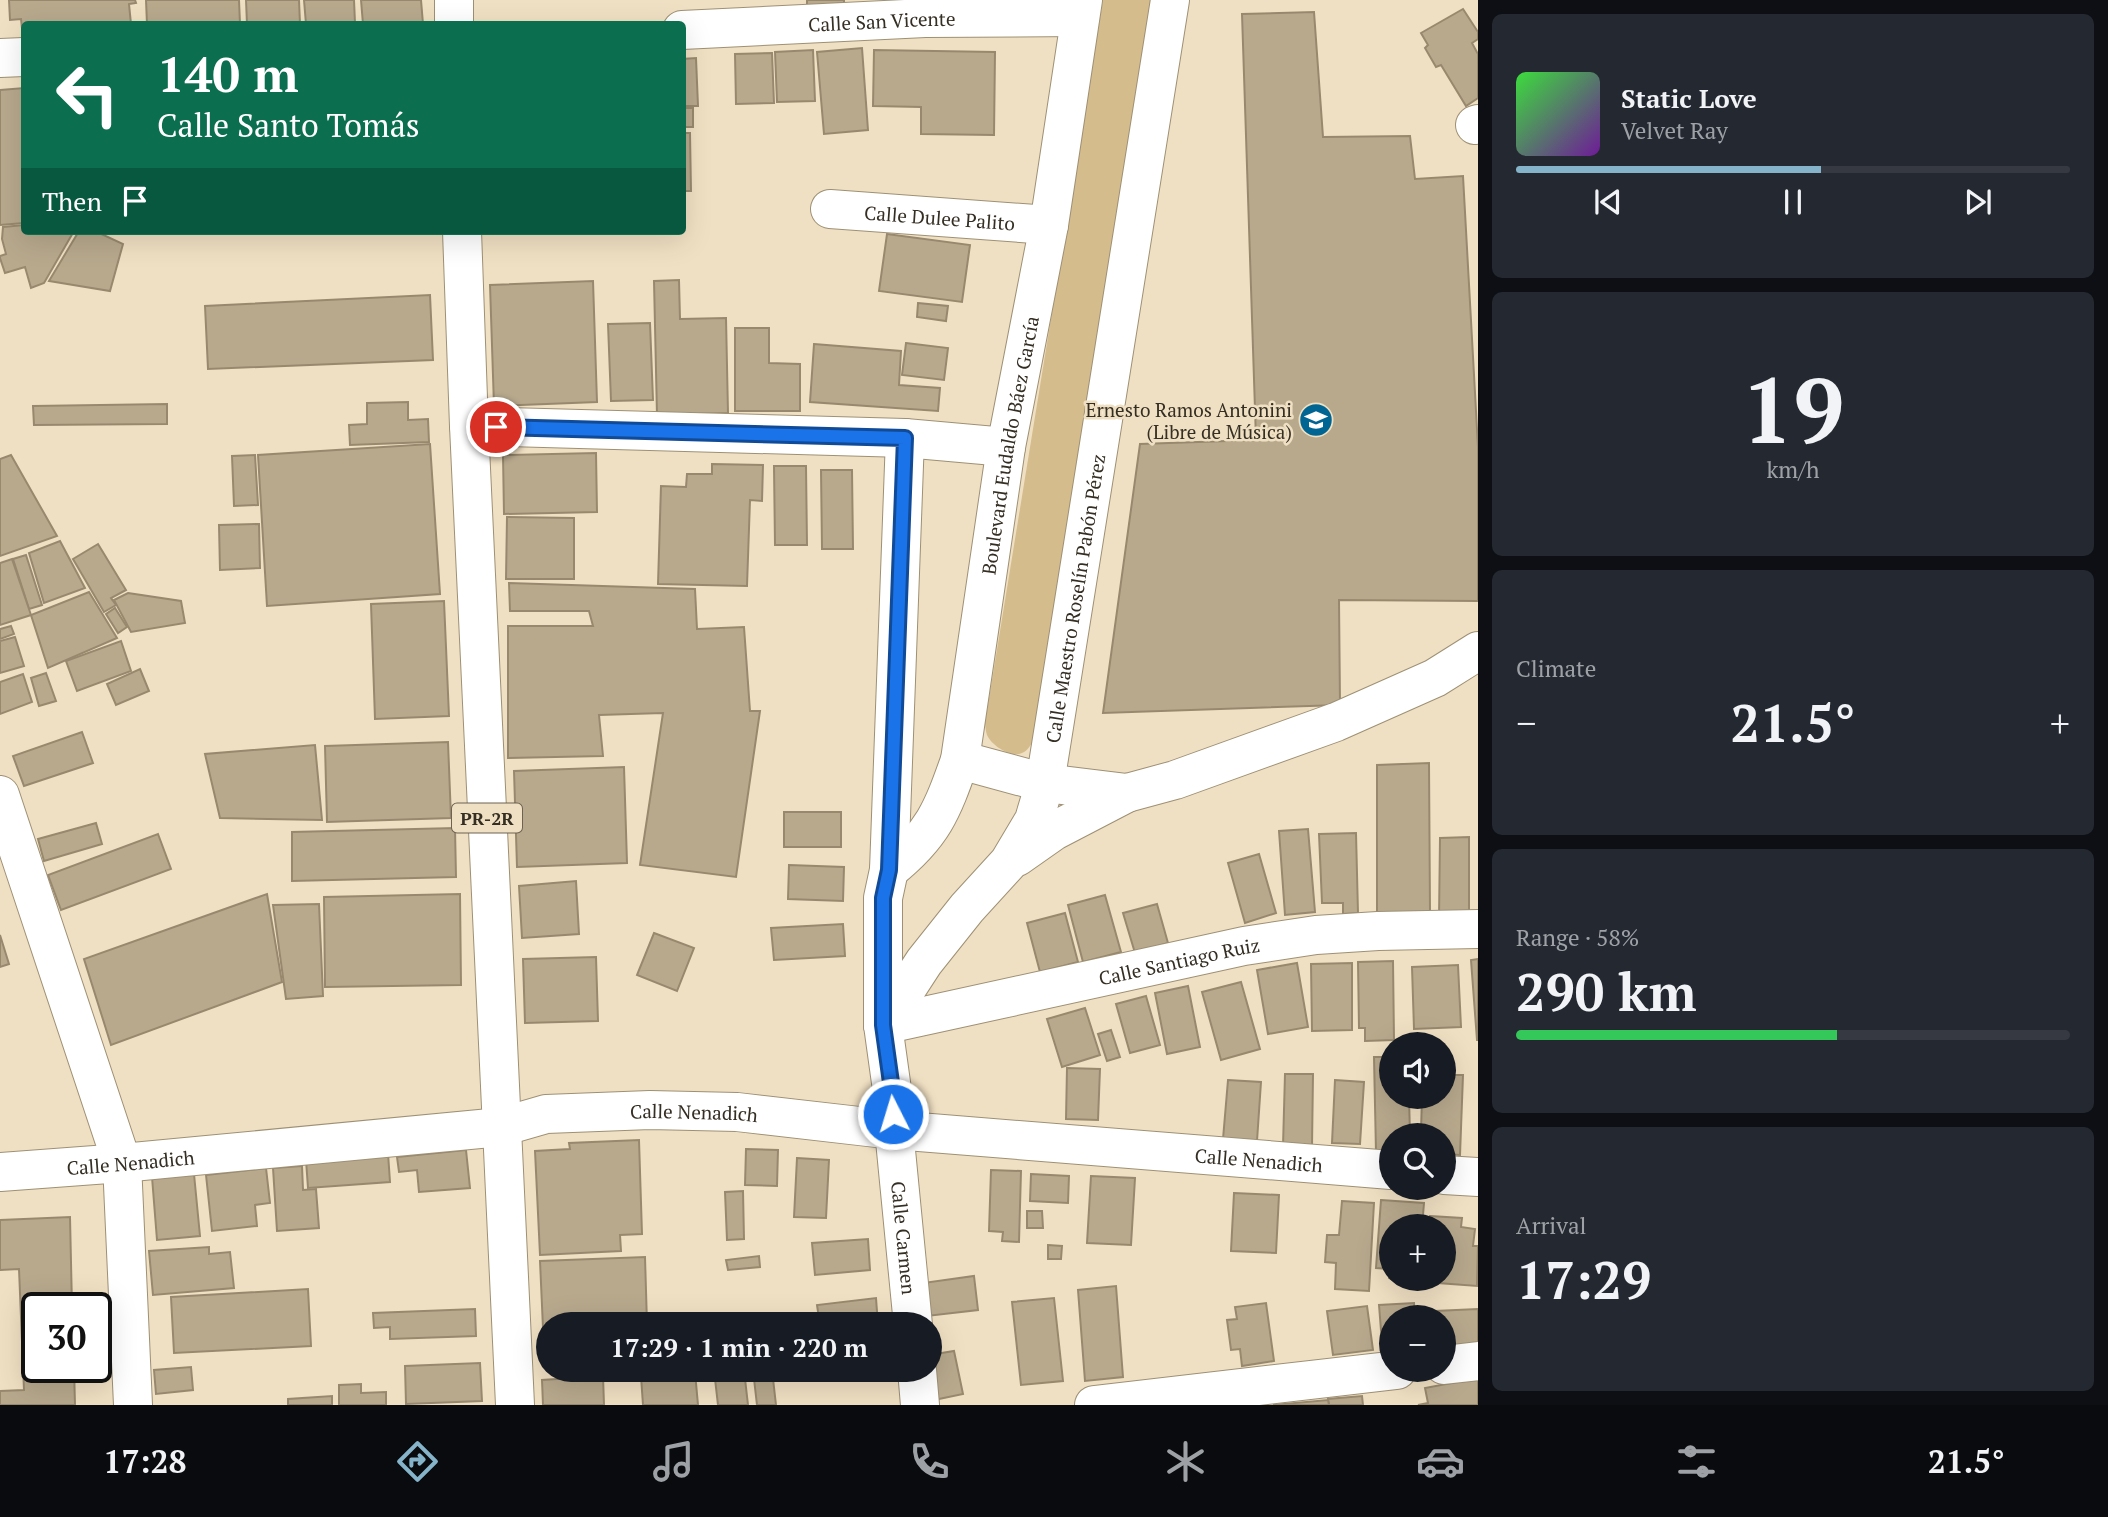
<!DOCTYPE html>
<meta charset="utf-8">
<style>
body{margin:0;font-family:"PT Serif",serif;background:#242831;color:#f1f3f6;height:100vh;display:flex;flex-direction:column;font-size:26px;white-space:nowrap}
*{box-sizing:border-box;margin:0}
p{font-size:23px;color:#9ea1a6}
.icon{flex:none;width:38px;height:38px;fill:none;stroke:currentColor;stroke-width:2;stroke-linecap:round;stroke-linejoin:round}
.map{position:relative;flex:1;overflow:hidden}
.panel{display:flex;flex-direction:column;gap:14px;padding:14px;background:#0d0f14;width:630px}
.panel>*{flex:none}
.guide{position:absolute;left:21px;top:21px;width:665px;height:214px;border-radius:7px;box-shadow:0 7px 28px #0002;background:#0b6e4f;color:#fff;overflow:hidden}
.controls{position:absolute;left:1379px;top:1032px;display:grid;gap:14px}
.controls a{display:grid;place-items:center;width:77px;height:77px;border-radius:50%;background:#171b24;box-shadow:0 7px 28px #0002;font-size:35px}
.speed{position:absolute;left:21px;top:1292px;display:flex;gap:14px;font-size:35px;font-weight:700;text-align:center}
.speed>*{display:grid;place-content:center;width:91px;height:91px;border-radius:50%;background:#171b24;box-shadow:0 7px 28px #0002;line-height:1}
.speed .limit{border:4px solid #111;border-radius:10px;background:#fff;color:#111}
.pin{position:absolute;display:grid;place-items:center;width:60px;height:60px;color:#fff;margin:-30px;border:4px solid #fff;border-radius:50%;box-shadow:0 2px 7px #0007}
.me{position:absolute;width:77px;margin:-38px;rotate:355deg;stroke-linejoin:round;filter:drop-shadow(0 0 5px #0008)}
.turn{display:flex;align-items:center;gap:24px;height:147px;padding:0 21px;font-size:32px}
.turn .icon{width:91px;height:91px;stroke-width:2.5}
.turn b{display:block;font-size:49px;line-height:60px}
.then{display:flex;align-items:center;height:66px;padding:0 21px;background:#0003;gap:14px;font-size:26px}
.big{font-size:52px;font-weight:700;line-height:1.1}
.panel .card{flex:1;display:flex;flex-direction:column;justify-content:center;gap:10px;min-width:0;padding:0 24px;border-radius:10px;background:#242831}
.panel .dial{align-items:center;gap:0}
.dial b{font-size:91px;line-height:1}
.song{display:flex;align-items:center;gap:21px}
.cover{width:84px;height:84px;border-radius:10px;background:linear-gradient(135deg,hsl(120 70% 55%),hsl(280 70% 35%))}
.played{height:7px;border-radius:4px;background:linear-gradient(90deg,#85b3c9 55%,#363941 55%)}
.keys{display:flex;justify-content:space-around;direction:ltr}
.heat{display:flex;justify-content:space-between;align-items:center;font-size:38px;direction:ltr}
.charge{height:10px;border-radius:5px;background:linear-gradient(90deg,#34c759 58%,#363941 0)}
.trip{position:absolute;left:536px;top:1312px;width:406px;height:70px;border-radius:35px;background:#171b24;box-shadow:0 7px 28px #0002;font-weight:700;line-height:70px;text-align:center}
.dock{display:flex;height:112px;justify-content:space-around;align-items:center;background:#090b0e;color:#9ea1a6}
.dock .icon{width:49px;height:49px}
.dock .active{color:#85b3c9}
.dock b{font-size:32px;color:#f1f3f6}
main{display:flex;flex:1;min-height:0}
.map>svg:first-child{display:block}
.park{fill:#d5bc8d}
.building{fill:#b8a98d;stroke:#98896e;stroke-width:2}
.lines{fill:none;stroke-linecap:round;stroke-linejoin:round}
.minor-casing{stroke:#9e9074;stroke-width:40}
.major-casing{stroke:#9e9074;stroke-width:40}
.minor{stroke:#fff;stroke-width:38}
.major{stroke:#fff;stroke-width:38}
.route-casing{stroke:#114b97;stroke-width:18}
.route{stroke:#1a73e8;stroke-width:12}
.labels{text-anchor:middle;dominant-baseline:central;stroke-width:5;stroke-linejoin:round;paint-order:stroke}
.shield{fill:#f0e0c3;stroke:#6c6353;stroke-width:2}
.shield-label{font-size:18px;font-weight:bold;fill:#342e23}
.street-label{font-size:19px;fill:#342e23;stroke:#f0e0c3}
.poi-label{font-size:19px;fill:#342e23;stroke:#f0e0c3;text-anchor:end}
</style>
<main>
<div class="map">
<svg width="1478" height="1405" viewBox="0 0 1478 1405">
<rect width="100%" height="100%" fill="#f0e0c3"/>
<path class="park" d="M1103,0h54l-123,740c-3,4 -6,11 -12,13 -11,5 -30,-7 -35,-18 -1,-3 -2,-10 -2,-12z"/>
<g class="building">
<polygon points="9,0 135,0 136,3 129,4 131,24 24,24 24,38 23,38 21,19 10,20"/>
<polygon points="146,0 239,0 240,24 147,24"/>
<polygon points="246,0 299,0 300,24 247,24"/>
<polygon points="304,0 354,0 355,23 306,24"/>
<polygon points="361,0 421,0 423,24 363,24"/>
<polygon points="807,0 844,0 844,3 807,7"/>
<polygon points="1463,9 1478,32 1478,39 1472,43 1478,54 1478,98 1466,106 1441,65 1436,67 1425,48 1428,45 1421,33"/>
<polygon points="1314,12 1323,137 1410,136 1415,179 1463,176 1478,447 1478,601 1339,600 1340,705 1103,713 1140,444 1256,440 1242,14"/>
<polygon points="862,48 868,130 824,134 817,52"/>
<polygon points="813,50 815,101 777,102 775,52"/>
<polygon points="874,50 995,52 994,135 921,134 921,107 873,106"/>
<polygon points="772,53 774,103 736,104 735,54"/>
<polygon points="696,58 698,106 682,106 682,59"/>
<polygon points="24,88 24,223 0,225 0,90"/>
<rect x="682" y="108" width="11" height="19"/>
<polygon points="682,133 690,133 691,191 682,191"/>
<polygon points="24,225 24,231 74,231 44,283 31,288 25,267 5,273 0,258 0,256 6,254 2,239 3,227"/>
<polygon points="79,231 95,231 123,244 110,291 49,281"/>
<polygon points="887,234 970,245 962,302 879,291"/>
<polygon points="679,280 680,319 726,318 728,413 657,415 654,281"/>
<polygon points="593,281 597,402 494,406 490,285"/>
<polygon points="430,295 433,360 208,369 205,306"/>
<polygon points="918,303 948,306 946,321 917,317"/>
<polygon points="650,323 653,400 611,401 608,324"/>
<polygon points="735,328 769,328 769,363 800,364 800,411 735,411"/>
<polygon points="906,343 948,348 944,380 902,375"/>
<polygon points="814,344 901,351 899,385 940,388 938,411 810,402"/>
<polygon points="408,402 408,420 428,419 429,442 350,445 349,425 367,424 367,403"/>
<polygon points="167,404 167,424 34,425 33,406"/>
<polygon points="430,444 440,594 267,606 258,455"/>
<polygon points="596,453 597,512 504,514 503,455"/>
<polygon points="11,455 57,536 0,556 0,459"/>
<polygon points="255,455 258,505 234,506 232,456"/>
<polygon points="712,464 763,465 762,501 750,500 747,586 658,584 661,486 686,487 687,474 712,474"/>
<polygon points="774,466 806,466 807,545 775,545"/>
<polygon points="821,470 852,470 853,549 822,549"/>
<polygon points="507,517 574,518 574,579 506,579"/>
<polygon points="259,524 260,568 220,570 219,525"/>
<polygon points="60,541 85,588 44,603 29,553"/>
<polygon points="98,544 126,590 111,598 116,605 104,612 73,559"/>
<polygon points="26,555 42,605 29,609 13,559"/>
<polygon points="12,559 31,615 0,625 0,563"/>
<polygon points="509,583 695,589 697,629 744,627 750,711 760,711 736,877 640,865 663,713 599,715 603,756 508,758 508,626 593,626 589,611 510,611"/>
<polygon points="89,592 117,638 48,668 31,615"/>
<polygon points="128,593 181,601 185,623 131,632 114,600"/>
<polygon points="444,601 449,716 375,719 371,604"/>
<polygon points="115,608 127,627 118,633 106,614"/>
<polygon points="11,626 14,634 0,639 0,629"/>
<polygon points="15,637 24,666 0,673 0,641"/>
<polygon points="121,641 131,671 77,691 66,661"/>
<polygon points="140,669 149,691 116,705 107,684"/>
<polygon points="46,673 56,701 39,706 31,678"/>
<polygon points="23,674 32,702 0,714 0,682"/>
<polygon points="82,732 93,763 24,786 13,756"/>
<polygon points="448,742 451,818 327,822 325,746"/>
<polygon points="315,745 322,820 220,818 205,754"/>
<polygon points="1429,763 1430,913 1377,913 1377,765"/>
<polygon points="624,767 627,863 517,867 514,771"/>
<rect x="784" y="812" width="57" height="35"/>
<polygon points="96,823 102,844 44,861 38,839"/>
<polygon points="455,828 456,877 292,881 292,832"/>
<polygon points="1308,829 1315,912 1285,915 1279,831"/>
<polygon points="1356,833 1358,913 1343,914 1343,903 1322,903 1319,834"/>
<polygon points="158,834 171,869 61,910 48,875"/>
<polygon points="1469,837 1469,919 1439,919 1440,838"/>
<polygon points="1259,854 1276,913 1245,923 1228,863"/>
<polygon points="789,865 844,867 843,901 788,899"/>
<polygon points="576,881 579,934 522,938 519,886"/>
<polygon points="267,894 282,982 111,1045 84,959"/>
<polygon points="460,894 461,985 325,987 324,897"/>
<polygon points="1105,895 1121,952 1083,962 1068,905"/>
<polygon points="319,904 323,996 286,999 273,905"/>
<polygon points="1157,904 1168,943 1135,953 1123,913"/>
<polygon points="1065,913 1078,962 1040,972 1027,923"/>
<polygon points="843,924 845,956 774,960 771,928"/>
<polygon points="654,933 694,948 677,991 637,975"/>
<polygon points="0,935 9,964 0,967"/>
<polygon points="596,957 598,1021 525,1023 523,959"/>
<polygon points="1478,959 1478,1040 1477,1040 1471,960"/>
<polygon points="1393,961 1394,1040 1365,1041 1365,1028 1359,1028 1358,962"/>
<polygon points="1297,963 1308,1027 1268,1034 1257,970"/>
<polygon points="1352,963 1352,1030 1312,1031 1311,964"/>
<polygon points="1458,965 1461,1027 1414,1029 1412,967"/>
<polygon points="1241,982 1260,1049 1221,1060 1202,992"/>
<polygon points="1188,986 1200,1047 1167,1054 1155,993"/>
<polygon points="1146,996 1160,1045 1130,1053 1116,1004"/>
<polygon points="1085,1008 1100,1055 1062,1067 1047,1019"/>
<polygon points="1111,1030 1120,1057 1107,1061 1098,1034"/>
<polygon points="1374,1057 1391,1057 1391,1097 1409,1097 1410,1136 1391,1136 1391,1151 1376,1152"/>
<polygon points="1067,1068 1100,1069 1098,1120 1066,1119"/>
<polygon points="1285,1074 1313,1074 1312,1147 1283,1146"/>
<polygon points="1444,1075 1463,1075 1460,1155 1444,1154 1444,1136 1433,1136 1433,1131 1421,1131 1422,1097 1444,1097"/>
<polygon points="1228,1080 1261,1082 1257,1141 1223,1139"/>
<polygon points="1335,1080 1364,1082 1360,1144 1332,1143"/>
<polygon points="639,1140 642,1234 620,1235 621,1251 540,1255 535,1151 570,1149 569,1143"/>
<polygon points="746,1149 778,1150 777,1186 745,1185"/>
<polygon points="466,1150 470,1188 419,1192 417,1170 399,1172 397,1157"/>
<polygon points="388,1153 390,1182 308,1188 306,1160"/>
<polygon points="797,1158 829,1160 826,1218 794,1217"/>
<polygon points="302,1166 303,1190 316,1189 319,1228 277,1231 273,1168"/>
<polygon points="266,1168 270,1203 255,1205 257,1226 212,1231 206,1175"/>
<polygon points="991,1170 1021,1171 1019,1242 1002,1241 1003,1232 989,1231"/>
<polygon points="194,1174 200,1236 157,1240 152,1177"/>
<polygon points="1031,1174 1069,1176 1068,1203 1030,1201"/>
<polygon points="1091,1176 1135,1178 1131,1245 1087,1243"/>
<polygon points="743,1191 744,1239 727,1240 725,1192"/>
<polygon points="1234,1193 1279,1195 1276,1253 1231,1251"/>
<polygon points="1381,1200 1424,1203 1422,1227 1391,1227 1391,1279 1389,1278 1390,1269 1376,1268"/>
<polygon points="1342,1201 1374,1203 1369,1291 1335,1289 1336,1263 1325,1262 1327,1235 1339,1235"/>
<polygon points="1027,1211 1042,1211 1043,1228 1027,1228"/>
<polygon points="1430,1216 1462,1218 1461,1227 1475,1229 1473,1246 1478,1246 1477,1286 1438,1283 1438,1279 1444,1279 1444,1227 1429,1227"/>
<polygon points="70,1217 72,1307 37,1307 37,1367 74,1367 75,1405 0,1405 0,1391 24,1390 19,1269 0,1270 0,1220"/>
<polygon points="868,1239 870,1270 815,1275 812,1243"/>
<polygon points="1048,1245 1062,1246 1061,1259 1048,1259"/>
<polygon points="209,1247 209,1254 230,1252 234,1288 153,1295 149,1251"/>
<polygon points="759,1256 760,1267 728,1270 726,1260"/>
<polygon points="645,1257 647,1324 548,1325 548,1328 543,1328 540,1261"/>
<polygon points="974,1276 978,1310 927,1316 923,1283"/>
<polygon points="1116,1286 1123,1377 1085,1381 1078,1290"/>
<polygon points="308,1289 311,1346 174,1353 171,1297"/>
<polygon points="876,1298 878,1325 810,1325 810,1319 819,1318 817,1305"/>
<polygon points="1054,1298 1063,1381 1021,1385 1012,1302"/>
<polygon points="1266,1303 1274,1361 1242,1366 1240,1349 1231,1350 1227,1320 1237,1319 1235,1307"/>
<polygon points="1414,1303 1415,1318 1391,1318 1391,1342 1382,1343 1379,1305"/>
<polygon points="1367,1306 1373,1350 1333,1355 1327,1311"/>
<polygon points="475,1309 476,1336 390,1339 390,1327 374,1328 373,1313"/>
<polygon points="1478,1309 1478,1347 1444,1348 1444,1318 1435,1318 1435,1311"/>
<polygon points="543,1329 548,1329 548,1364 544,1364"/>
<polygon points="954,1351 963,1394 934,1400 929,1370 929,1355"/>
<polygon points="480,1363 482,1401 406,1404 405,1366"/>
<polygon points="191,1367 193,1390 156,1394 154,1370"/>
<polygon points="714,1370 744,1370 748,1405 718,1405"/>
<polygon points="753,1370 772,1370 776,1405 757,1405"/>
<polygon points="695,1372 698,1405 643,1405 641,1376"/>
<polygon points="603,1376 604,1405 543,1405 542,1380"/>
<polygon points="1478,1378 1478,1405 1418,1405 1428,1403 1425,1388"/>
<polygon points="361,1384 361,1393 386,1392 386,1405 339,1405 339,1385"/>
<polygon points="332,1396 332,1405 288,1405 288,1399"/>
<polygon points="1362,1396 1363,1405 1329,1405 1328,1399"/>
<polygon points="1328,1400 1329,1405 1273,1405"/>
</g>
<g class="lines">
<g class="minor-casing">
<g id="minor">
<path id="s1" d="M682,30l243,-12 155,-1"/>
<polyline points="0,58 24,57"/>
<polyline points="1475,125 1478,124"/>
<path id="s2" d="M830,209l219,16"/>
<polyline points="469,426 905,438 1006,447"/>
<path id="s3" d="M905,438l-16,432 -6,28v127l10,72 1,33 19,195"/>
<polyline points="960,760 1045,783 1127,793 1175,780 1336,722 1435,678 1478,651"/>
<polyline points="0,795 122,1163 133,1405"/>
<polyline points="1017,857 1054,831 1127,793"/>
<path id="s4" d="M889,870c44,-35 53,-59 71,-110l46,-313 43,-222 34,-225"/>
<path id="s5" d="M883,1025l41,-63 43,-54 42,-46 25,-42 11,-37 125,-783"/>
<path id="s6" d="M883,1025l361,-79 72,-11 62,-4 100,-2"/>
<path id="s7" d="M0,1172l122,-9 379,-36 45,-13 104,-4 87,2 157,18 497,40"/>
<polyline points="1444,1175 1478,1177"/>
<polyline points="1444,1365 1478,1361"/>
<polyline points="917,1370 920,1405"/>
<polyline points="1094,1405 1397,1370"/>
</g>
</g>
<g class="major-casing">
<g id="major">
<polyline points="454,0 454,24"/>
<polyline points="462,231 469,426 515,1405"/>
</g>
</g>
<use href="#minor" class="minor"/>
<use href="#major" class="major"/>
</g>
<g class="lines">
<g class="route-casing">
<polyline id="route" points="496,427 905,438 889,870 883,898 883,1025 893,1097 893,1114"/>
</g>
<use href="#route" class="route"/>
</g>
<defs>
<g id="school-disc" transform="scale(1.75)"><circle r="9.5" fill="#006593" stroke="#f0e0c3"/><path d="M0-5L7-2L0 1L-7-2ZM-4 1L0 2.5L4 1V4Q0 6-4 4Z" fill="#fff"/></g>
</defs>
<g fill-rule="evenodd">
<use href="#school-disc" x="1316" y="420"/>
</g>
<g class="labels">
<rect class="shield" x="452" y="803.5" width="70" height="29" rx="5"/>
<g class="shield-label">
<text x="487" y="818">PR-2R</text>
</g>
<g class="street-label">
<text stroke="none"><textPath href="#s1" startOffset="200">Calle San Vicente</textPath></text>
<text stroke="none"><textPath href="#s2" startOffset="110">Calle Dulee Palito</textPath></text>
<text stroke="none"><textPath href="#s4" startOffset="452">Boulevard Eudaldo Báez García</textPath></text>
<text stroke="none"><textPath href="#s5" startOffset="481">Calle Maestro Roselín Pabón Pérez</textPath></text>
<text stroke="none"><textPath href="#s6" startOffset="303">Calle Santiago Ruiz</textPath></text>
<text stroke="none"><textPath href="#s7" startOffset="698">Calle Nenadich</textPath></text>
<text stroke="none"><textPath href="#s7" startOffset="1265">Calle Nenadich</textPath></text>
<text stroke="none"><textPath href="#s7" startOffset="131">Calle Nenadich</textPath></text>
<text stroke="none"><textPath href="#s3" startOffset="802">Calle Carmen</textPath></text>
</g>
<g class="poi-label">
<text x="1292" y="409">Ernesto Ramos Antonini<tspan x="1292" dy="22">(Libre de Música)</tspan></text>
</g>
</g>
</svg>
<div class="controls">
<a><svg class="icon" aria-label="sound" viewBox="0 0 24 24"><path d="M4 9h4l5-4v14l-5-4H4zM17 9q2 3 0 6"/></svg></a>
<a><svg class="icon" aria-label="search" viewBox="0 0 24 24"><circle cx="10" cy="10" r="6"/><path d="M15 15l6 6"/></svg></a>
<a>+</a>
<a>−</a>
</div>
<div class="speed"><div class="limit">30</div></div>
<div class="pin" style="left:496px;top:427px;background:#d93025"><svg class="icon" aria-label="arrive" viewBox="0 0 24 24"><path d="M6 21V4h12l-3 4 3 4H6"/></svg></div>
<svg class="me" style="left:893px;top:1114px" viewBox="-20 -20 40 40"><circle r="17" fill="#1a73e8" stroke="#fff" stroke-width="3"/><path d="M0-11L8 9 0 5-8 9z" fill="#fff"/></svg>
<div class="trip">17:29 · 1 min · 220 m</div>
<div class="guide">
<div class="turn"><svg class="icon" aria-label="left" viewBox="0 0 24 24"><path d="M17 20v-9H6M10 6l-5 5 5 5"/></svg><div><b>140 m</b>Calle Santo Tomás</div></div>
<div class="then">Then<svg class="icon" aria-label="arrive" viewBox="0 0 24 24"><path d="M6 21V4h12l-3 4 3 4H6"/></svg></div>
</div>
</div>
<section class="panel">
<div class="card">
<div class="song"><i class="cover"></i><div><b>Static Love</b><p>Velvet Ray</p></div></div>
<div class="played"></div>
<div class="keys"><svg class="icon" aria-label="previous" viewBox="0 0 24 24"><path d="M18 5L8 12l10 7zM5 5v14"/></svg><svg class="icon" aria-label="pause" viewBox="0 0 24 24"><path d="M8 5v14M16 5v14"/></svg><svg class="icon" aria-label="next" viewBox="0 0 24 24"><path d="M6 5l10 7-10 7zM19 5v14"/></svg></div>
</div>
<div class="card dial"><b>19</b><p>km/h</p></div>
<div class="card"><p>Climate</p>
<div class="heat"><a>−</a><b class="big">21.5°</b><a>+</a></div>
</div>
<div class="card"><p>Range · 58%</p><b class="big">290 km</b><div class="charge"></div></div>
<div class="card"><p>Arrival</p><b class="big">17:29</b></div>
</section>
</main>
<nav class="dock">
<b>17:28</b>
<svg class="icon active" aria-label="directions" viewBox="0 0 24 24"><path d="M12 3l9 9-9 9-9-9zM9 14v-3h6M13 9l2 2-2 2"/></svg>
<svg class="icon" aria-label="music" viewBox="0 0 24 24"><path d="M9 18V5l10-2v13"/><circle cx="6" cy="18" r="3"/><circle cx="16" cy="16" r="3"/></svg>
<svg class="icon" aria-label="phone" viewBox="0 0 24 24"><path d="M5 4h4l2 5-3 2q2 4 5 5l2-3 5 2v4C11 20 4 13 5 4z"/></svg>
<svg class="icon" aria-label="climate" viewBox="0 0 24 24"><path d="M12 3v18M4 7l16 10M4 17L20 7"/></svg>
<svg class="icon" aria-label="car" viewBox="0 0 24 24"><path d="M5 17H2v-5l4-1 3-4h7l3 4 3 1v5h-3M9 17h6M6 11h13"/><circle cx="7" cy="17" r="2"/><circle cx="17" cy="17" r="2"/></svg>
<svg class="icon" aria-label="filters" viewBox="0 0 24 24"><path d="M4 7h16M4 17h16"/><circle cx="9" cy="7" r="2"/><circle cx="15" cy="17" r="2"/></svg>
<b>21.5°</b>
</nav>
